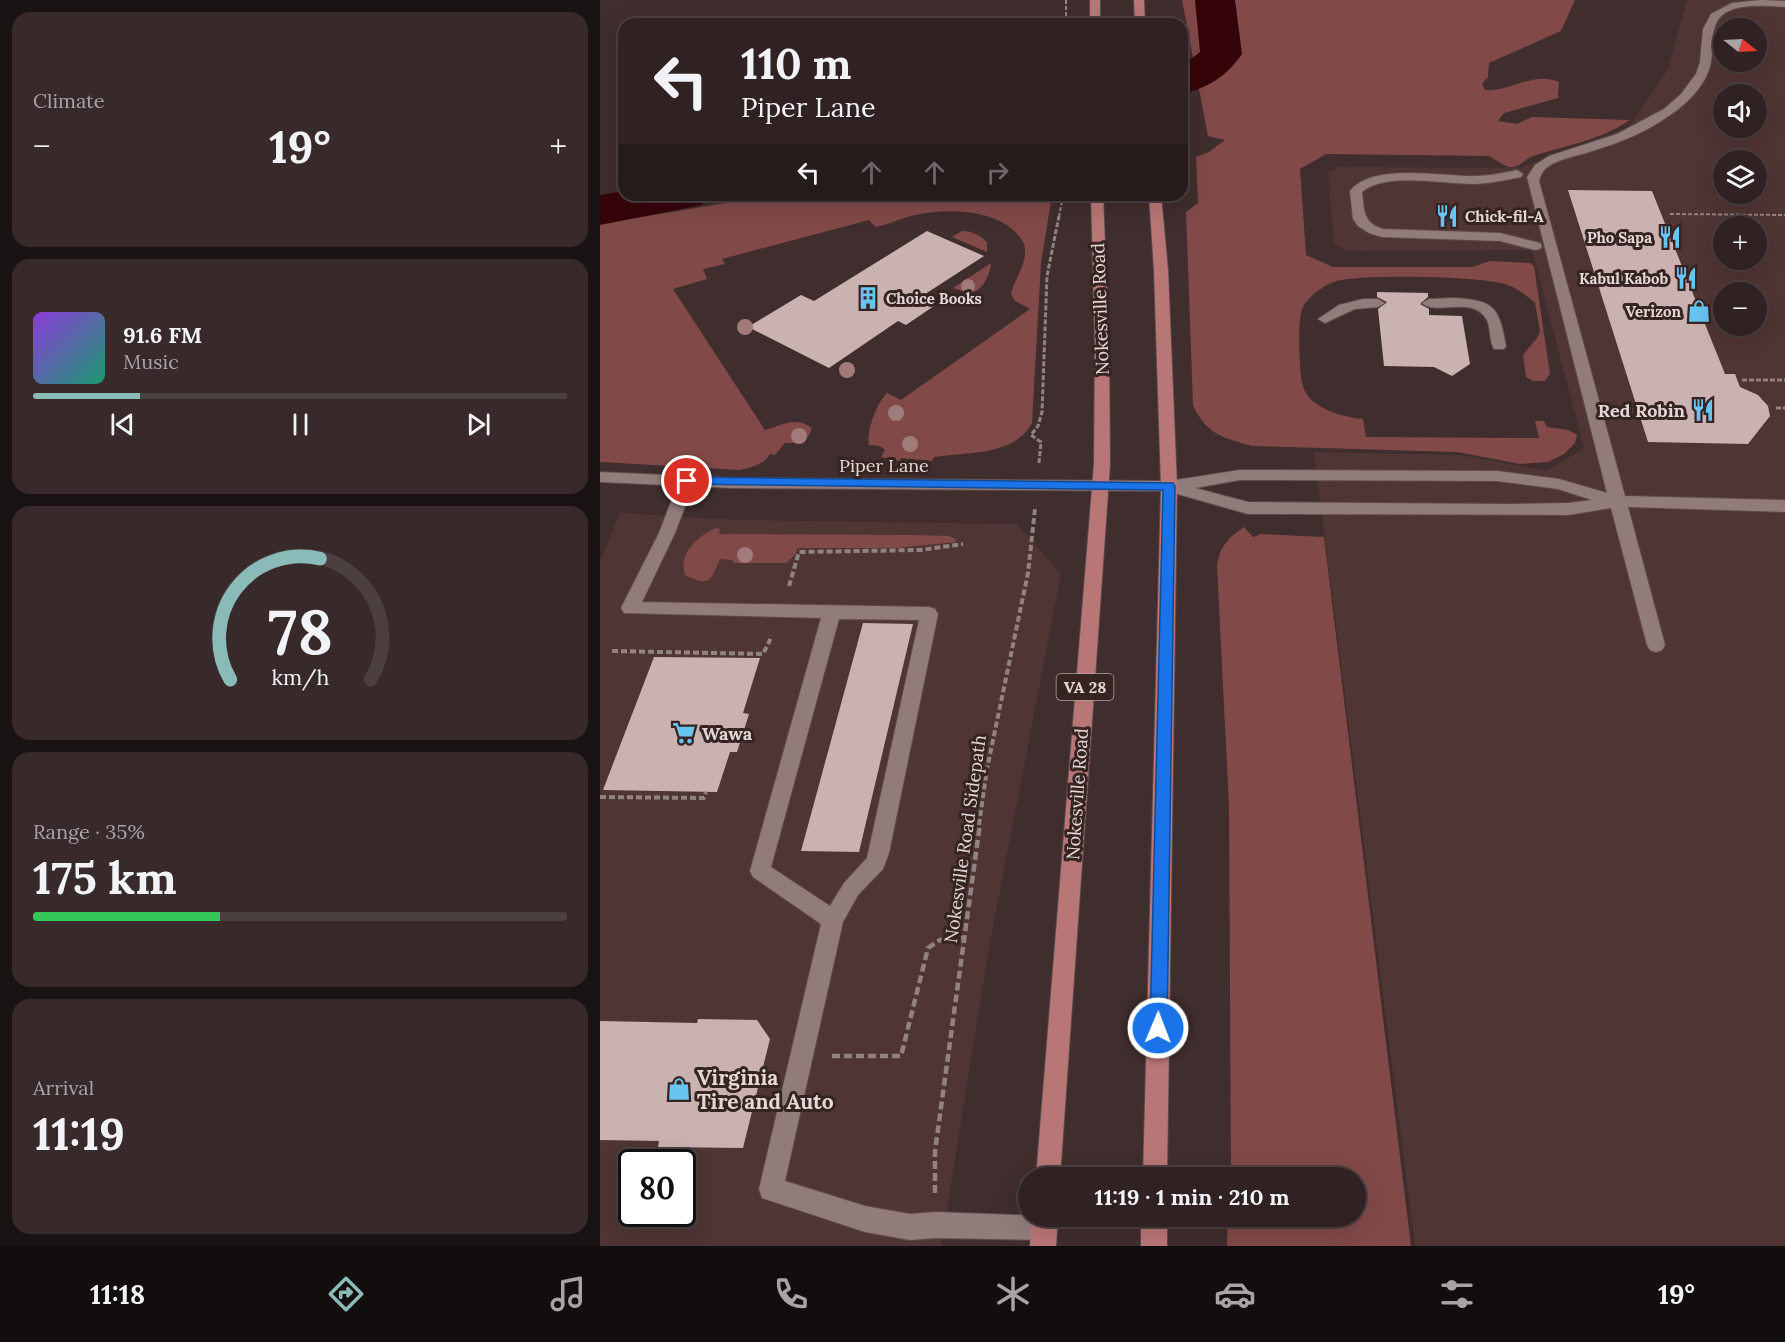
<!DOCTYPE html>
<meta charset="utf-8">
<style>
body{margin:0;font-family:Lora,serif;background:#382a2a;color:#f1f3f6;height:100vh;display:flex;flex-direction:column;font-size:22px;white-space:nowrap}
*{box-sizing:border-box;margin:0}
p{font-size:20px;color:#a8a4a5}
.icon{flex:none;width:33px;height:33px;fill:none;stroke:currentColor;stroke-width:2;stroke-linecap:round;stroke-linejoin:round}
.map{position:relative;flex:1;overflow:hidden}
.side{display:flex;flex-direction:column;gap:12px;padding:12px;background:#1a1313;width:600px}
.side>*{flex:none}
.banner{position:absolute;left:18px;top:18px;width:570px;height:183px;border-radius:18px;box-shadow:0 6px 24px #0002,0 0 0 2px #4b3f40;background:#302222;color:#f1f3f6;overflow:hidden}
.needle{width:39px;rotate:108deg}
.fabs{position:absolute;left:1113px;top:18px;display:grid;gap:12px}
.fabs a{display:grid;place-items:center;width:54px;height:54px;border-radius:50%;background:#302222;box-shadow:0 6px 24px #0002,0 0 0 2px #4b3f40;font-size:30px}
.speed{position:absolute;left:18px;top:1149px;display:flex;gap:12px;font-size:30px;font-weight:700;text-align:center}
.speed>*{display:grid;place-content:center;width:78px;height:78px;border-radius:50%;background:#302222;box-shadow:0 6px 24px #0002,0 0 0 2px #4b3f40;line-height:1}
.speed .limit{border:3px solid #111;border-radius:9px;background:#fff;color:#111}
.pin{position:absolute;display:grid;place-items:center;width:51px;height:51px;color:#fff;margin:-26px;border:3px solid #fff;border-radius:50%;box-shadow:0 2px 6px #0007}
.me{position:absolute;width:66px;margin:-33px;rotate:1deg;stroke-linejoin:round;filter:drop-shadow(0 0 4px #0008)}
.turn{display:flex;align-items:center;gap:21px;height:126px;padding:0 24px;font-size:27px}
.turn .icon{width:78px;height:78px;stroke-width:2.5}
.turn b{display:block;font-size:42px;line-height:51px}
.lanes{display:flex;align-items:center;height:57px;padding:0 24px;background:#0003;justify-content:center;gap:30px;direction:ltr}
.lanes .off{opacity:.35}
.big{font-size:45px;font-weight:700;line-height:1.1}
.side .card{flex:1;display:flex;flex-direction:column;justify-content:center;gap:9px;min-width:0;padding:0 21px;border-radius:18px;background:#382a2a}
.side .dial{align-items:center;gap:0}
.dial svg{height:156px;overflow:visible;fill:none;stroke:#4b3f40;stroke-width:7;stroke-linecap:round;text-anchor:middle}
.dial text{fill:#f1f3f6;stroke:none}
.song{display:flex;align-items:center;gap:18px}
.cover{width:72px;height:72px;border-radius:9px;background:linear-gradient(135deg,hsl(270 70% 55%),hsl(160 70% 35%))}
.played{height:6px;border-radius:3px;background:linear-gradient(90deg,#8bbbb9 20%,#4b3f40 20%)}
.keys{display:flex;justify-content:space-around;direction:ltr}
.heat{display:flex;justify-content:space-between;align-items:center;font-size:33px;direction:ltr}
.charge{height:9px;border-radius:4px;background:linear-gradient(90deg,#34c759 35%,#4b3f40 0)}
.trip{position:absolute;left:418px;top:1167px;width:348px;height:60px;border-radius:30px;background:#302222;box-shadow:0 6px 24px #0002,0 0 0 2px #4b3f40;font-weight:700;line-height:60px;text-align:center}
.dock{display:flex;height:96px;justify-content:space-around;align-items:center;background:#130e0e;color:#a8a4a5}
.dock .icon{width:42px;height:42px}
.dock .active{color:#8bbbb9}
.dock b{font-size:27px;color:#f1f3f6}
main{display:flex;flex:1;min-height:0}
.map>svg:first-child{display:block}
.built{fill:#4f3534;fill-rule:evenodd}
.green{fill:#814948}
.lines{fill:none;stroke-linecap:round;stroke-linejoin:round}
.river{fill:#350409;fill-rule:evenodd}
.building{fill:#cab2b1}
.service-casing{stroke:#5b4c4b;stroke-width:2}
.tertiary-casing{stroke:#5b4c4b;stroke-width:2}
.trunk-casing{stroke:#5b4c4b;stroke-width:2}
.path-far3{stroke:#928383;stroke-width:2;stroke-dasharray:4 2;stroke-linecap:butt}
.path-far2{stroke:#928383;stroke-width:3;stroke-dasharray:5 2;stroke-linecap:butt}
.path-far1{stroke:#928383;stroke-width:4;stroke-dasharray:6 3;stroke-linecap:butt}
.path{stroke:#928383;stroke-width:4.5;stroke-dasharray:8 4;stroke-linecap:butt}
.service{fill:#927c7b;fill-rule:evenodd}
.tertiary{fill:#927c7b;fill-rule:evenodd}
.trunk{fill:#b87776;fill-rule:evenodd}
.tree{fill:#a17b7a}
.route{fill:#1a73e8;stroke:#114b97;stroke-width:1.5}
.labels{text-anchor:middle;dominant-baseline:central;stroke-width:6;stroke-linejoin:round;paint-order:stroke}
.far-poi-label{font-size:15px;font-weight:bold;fill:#e4d8d7;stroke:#362423;text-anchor:end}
.shield{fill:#362423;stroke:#b0a2a1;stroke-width:1.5}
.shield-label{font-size:16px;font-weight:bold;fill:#e4d8d7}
.street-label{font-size:18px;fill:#e4d8d7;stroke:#362423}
.poi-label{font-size:18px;font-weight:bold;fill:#e4d8d7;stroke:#362423;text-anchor:end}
.near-poi-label{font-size:21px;font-weight:bold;fill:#e4d8d7;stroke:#362423;text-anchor:start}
</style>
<main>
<section class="side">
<div class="card"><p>Climate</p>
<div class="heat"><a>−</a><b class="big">19°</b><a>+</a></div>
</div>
<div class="card">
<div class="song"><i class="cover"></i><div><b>91.6 FM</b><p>Music</p></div></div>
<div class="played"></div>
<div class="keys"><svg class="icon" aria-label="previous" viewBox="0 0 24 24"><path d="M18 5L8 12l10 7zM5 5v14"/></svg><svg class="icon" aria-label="pause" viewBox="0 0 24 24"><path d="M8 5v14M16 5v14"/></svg><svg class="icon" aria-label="next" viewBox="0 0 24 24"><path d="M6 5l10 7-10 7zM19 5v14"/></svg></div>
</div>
<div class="card dial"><svg viewBox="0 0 100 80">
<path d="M14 69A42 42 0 1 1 86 69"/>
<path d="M14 69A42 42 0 0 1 60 7" stroke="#8bbbb9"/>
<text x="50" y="56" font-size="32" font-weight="700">78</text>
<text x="50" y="72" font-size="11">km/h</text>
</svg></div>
<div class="card"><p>Range · 35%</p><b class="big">175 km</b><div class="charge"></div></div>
<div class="card"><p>Arrival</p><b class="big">11:19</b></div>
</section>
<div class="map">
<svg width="1185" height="1246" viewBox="0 0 1185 1246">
<rect width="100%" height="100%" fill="#402d2d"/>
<g class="built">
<path d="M1087,0h98v1246h-370l-101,-794 147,3 86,16 37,-23 -52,-198 -184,1 -14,-6 -6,-72 11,-6 181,1 109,-41 39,-58zM1124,28h32v34h-32zM1124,94h32v34h-32zM1124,160h32v34h-32zM1124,226h32v34h-32zM1124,292h32v34h-32z"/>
<path d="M20,513l118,7 279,4 44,50 -72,374 -48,298h-341v-685zM32,1162h50v52h-50z"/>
</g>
<g class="green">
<path d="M582,0h393l-14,31 -72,32 -1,14 -6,7 3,6c26,2 47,-19 74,-8l-1,16 -54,15 -6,8 19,3 15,-7 98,3c-29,20 -63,25 -96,36 -9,2 -15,13 -25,11 -7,-2 -14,-8 -20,-11l-163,-2 -26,15 6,86 27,12h139l18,-6 40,2 4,3 16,108 -5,7h-12l-7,-4 -3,-22 14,-17 3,-7 -5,-28c-9,-8 -18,-15 -30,-19 -26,-8 -143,-10 -168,-3 -10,3 -20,9 -27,17 -4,3 -8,10 -9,15 -3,12 -2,61 2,73 1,4 6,12 10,15 14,12 32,16 50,18l3,18 173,1 -4,-17h9l3,6 21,3 9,5 -2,8 -11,11 -16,8 -28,2 -63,-12 -205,-6c-29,-8 -46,-12 -59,-41l-7,-193 12,-9 -2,-46 13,-5 16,-12 -17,-4z"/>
<path d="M173,195h279l-11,68 -9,160c-17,33 -67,29 -98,34l-2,4 -31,-3 -1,3 -19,-4 4,-7 -5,-4 -11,-1c-3,-15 8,-42 18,-52l14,7 129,-91 -15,-8 -4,-7c3,-14 15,-29 14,-44 0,-10 -10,-19 -18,-25 -28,-17 -65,-16 -96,-9 -12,3 -23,9 -36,11l-6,-7 -147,39 3,5 -22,5 4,10 -34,10 92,141c18,-5 30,-14 47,-2 -4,14 -13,16 -27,15l-10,12 -5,-1c-6,11 -19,13 -30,16l-140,-8v-238z"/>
<path d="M362,231c11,0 17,4 25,11v10l-35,-15z"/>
<path d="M391,263c0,9 -8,27 -18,29 -6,1 -15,-2 -20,-4z"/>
<path d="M644,527l9,10 8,-3 63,3 87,709h-184l1,-29 128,-1v-38l-125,-1 -2,-371 -12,-239c2,-20 11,-29 27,-40z"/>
<path d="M116,528l4,1 -1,5 194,1 36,1 6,3 1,3 -60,6h-99l-1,6 -10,9h-53v-3l-13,-1c-10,23 -10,28 -35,16 -7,-22 13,-39 31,-47z"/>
</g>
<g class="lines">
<g class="river">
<path d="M595,0h40l7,54c-16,23 -33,33 -60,40v-28l18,-14z"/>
<polygon points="24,191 24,195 109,195 102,205 0,225 0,195"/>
</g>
</g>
<g class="building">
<polygon points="968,190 1052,191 1125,374 1135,374 1140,387 1158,395 1168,406 1170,416 1148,444 1048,442"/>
<polygon points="327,231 384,256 319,298 334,306 306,325 298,321 229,368 148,327 201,295 214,301"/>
<polygon points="777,292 828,293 828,297 820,304 829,309 829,315 862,316 870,364 852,376 834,367 784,366 778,309 787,302 777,297"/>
<polygon points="263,623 313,624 259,852 201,851"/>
<polygon points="54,657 160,658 143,713 149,714 137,752 130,752 117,792 3,790"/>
<polygon points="98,1019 157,1020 170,1039 143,1148 58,1147 59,1141 0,1140 0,1021 97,1023"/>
</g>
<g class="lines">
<g class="service-casing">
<g id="service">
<path d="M1160,0l25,1v6c-22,-1 -65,-7 -71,23 -3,10 -1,21 -3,32 -4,22 -23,41 -41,53 -23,17 -51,28 -78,36 -14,5 -31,7 -43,15 -6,4 -8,8 -10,15l86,315 160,4v12l-157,-5 37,138 -3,5 -6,2 -6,-2 -3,-5 -36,-137 -43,7 -320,-1 -85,-24 -2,-4 2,-4 6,-1 71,-11 257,1 62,8 48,14 -80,-316 8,-12 14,-9 68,-22 47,-25 17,-15 15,-20 4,-12 3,-33 8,-15 21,-11zM640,480l257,1 61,8 34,11 -24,3 -62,1 -258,-2 -53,-14z"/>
<path d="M917,170l6,4 -2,3c-14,3 -30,6 -45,7 -32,1 -88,-13 -114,8 2,18 1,31 21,37l117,4 40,10 2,3 -2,3 -5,1 -35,-9 -118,-4 -13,-4 -11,-7 -5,-7 -3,-28c23,-29 92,-14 125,-15 14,0 28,-3 42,-6z"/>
<path d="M854,298c41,2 45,10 52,48l-2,3h-10c-6,-10 -2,-23 -9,-32 -15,-21 -50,-1 -63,-14l7,-4z"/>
<polygon points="763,299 778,299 785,303 778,307 755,309 725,323 718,319 739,305"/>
<path d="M87,476l6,1 2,4 -20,52 -33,69 287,5 6,2 3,5 -49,239 -6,16 -25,26 -15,27 -58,259 80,25 45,8 25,-2 114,4 4,2 4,9 -4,9 -9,4 -109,-2 -25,2 -45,-8 -103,-34 -3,-9 62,-265 -68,-47 -3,-6 71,-253 -197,-5 -3,-5 38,-75 20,-52 2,-4zM239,619l80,1 -52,238 -23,25 -14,23 -59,-39z"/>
</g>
</g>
<g class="tertiary-casing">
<polygon id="tertiary" points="0,472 132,478 569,481 575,482 577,486 575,490 569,491 132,488 0,482"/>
</g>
<g class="trunk-casing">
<g id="trunk">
<rect x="490" y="0" width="10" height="24"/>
<polygon points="534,0 544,0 545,24 535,24"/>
<polygon points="491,195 503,195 509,342 510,464 460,1178 436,1178 494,464 495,342"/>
<polygon points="549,195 561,195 568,270 577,486 567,1178 543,1178 561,486 554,270"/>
<polygon points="432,1216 458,1216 456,1246 430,1246"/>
<rect x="541" y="1216" width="26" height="30"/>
</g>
</g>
<g class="path-far3">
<polyline points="466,0 466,24"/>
<polyline points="1070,214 1185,215"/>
<polyline points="459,217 463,195"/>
</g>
<g class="path-far2">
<polyline points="1142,380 1185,380"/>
<polyline points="1176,408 1185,408"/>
<polyline points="439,463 441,442 431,435 438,426 442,412 447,276 459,216"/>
</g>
<g class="path-far1">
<polyline points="189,586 199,552 321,550 363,544"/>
<polyline points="12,651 163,654 172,636"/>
<polyline points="0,797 104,798 106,792"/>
<polyline points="379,825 387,769 428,573 435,509"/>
</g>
<g class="path">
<polyline points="232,1056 301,1056 328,948 340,940 364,938"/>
<polyline points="335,1193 335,1151 380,824"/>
</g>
<use href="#service" class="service"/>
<use href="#tertiary" class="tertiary"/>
<use href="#trunk" class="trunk"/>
</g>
<g class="tree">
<circle cx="368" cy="286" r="7"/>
<circle cx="145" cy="327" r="8"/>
<circle cx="247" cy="370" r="8"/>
<circle cx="296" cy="413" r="8"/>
<circle cx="199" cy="436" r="8"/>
<circle cx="310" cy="444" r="8"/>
<circle cx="145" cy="555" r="8"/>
</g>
<polygon class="route" points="87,477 573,483 575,486 567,1028 564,1033 558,1036 552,1033 550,1028 563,490 83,484 81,481 83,478"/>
<defs>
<g id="restaurant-bare" transform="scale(1.8)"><path d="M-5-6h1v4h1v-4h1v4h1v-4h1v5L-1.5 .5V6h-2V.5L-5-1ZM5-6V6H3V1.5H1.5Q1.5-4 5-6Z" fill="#68c4f0" stroke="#362423" stroke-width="2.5" paint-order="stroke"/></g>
<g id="building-bare" transform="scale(1.8)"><path d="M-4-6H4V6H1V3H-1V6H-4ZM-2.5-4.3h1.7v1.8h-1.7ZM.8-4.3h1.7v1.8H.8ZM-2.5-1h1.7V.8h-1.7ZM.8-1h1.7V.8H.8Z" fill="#68c4f0" stroke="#362423" stroke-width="2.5" paint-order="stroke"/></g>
<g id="shop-bare" transform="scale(1.8)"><path d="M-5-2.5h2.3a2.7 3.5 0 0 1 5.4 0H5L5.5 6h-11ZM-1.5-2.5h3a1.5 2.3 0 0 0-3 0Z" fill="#68c4f0" stroke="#362423" stroke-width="2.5" paint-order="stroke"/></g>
<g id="supermarket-bare" transform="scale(1.8)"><path d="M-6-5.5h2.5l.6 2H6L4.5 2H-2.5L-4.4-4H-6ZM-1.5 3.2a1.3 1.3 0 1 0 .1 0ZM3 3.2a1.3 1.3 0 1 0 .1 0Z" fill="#68c4f0" stroke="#362423" stroke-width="2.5" paint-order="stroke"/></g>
</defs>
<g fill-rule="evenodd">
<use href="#restaurant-bare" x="847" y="216"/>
<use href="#restaurant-bare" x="1070" y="237"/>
<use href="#restaurant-bare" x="1086" y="278"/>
<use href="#building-bare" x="268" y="298"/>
<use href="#shop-bare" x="1099" y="311"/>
<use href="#restaurant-bare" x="1103" y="410"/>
<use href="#supermarket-bare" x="84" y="733"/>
<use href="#shop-bare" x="79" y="1089"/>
</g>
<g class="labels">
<g class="far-poi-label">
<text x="865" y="216" text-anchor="start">Chick-fil-A</text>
<text x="1052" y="237">Pho Sapa</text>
<text x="1068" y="278">Kabul Kabob</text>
<text x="286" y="298" text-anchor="start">Choice Books</text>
<text x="1081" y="311">Verizon</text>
</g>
<rect class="shield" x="456.5" y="674" width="57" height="26" rx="4.5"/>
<g class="shield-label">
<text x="485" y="687">VA 28</text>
</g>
<g class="street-label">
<text transform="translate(500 309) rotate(-92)">Nokesville Road</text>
<text x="284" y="465">Piper Lane</text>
<text transform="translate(477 794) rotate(-86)">Nokesville Road</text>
<text transform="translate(365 839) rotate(-82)">Nokesville Road Sidepath</text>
</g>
<g class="poi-label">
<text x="1085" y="410">Red Robin</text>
<text x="102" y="733" text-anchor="start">Wawa</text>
</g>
<g class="near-poi-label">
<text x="97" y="1077">Virginia<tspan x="97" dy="24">Tire and Auto</tspan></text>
</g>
</g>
</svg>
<div class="fabs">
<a><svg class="needle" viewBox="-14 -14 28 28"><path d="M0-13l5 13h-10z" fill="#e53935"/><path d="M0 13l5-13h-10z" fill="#a8a4a5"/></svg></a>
<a><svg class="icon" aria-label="sound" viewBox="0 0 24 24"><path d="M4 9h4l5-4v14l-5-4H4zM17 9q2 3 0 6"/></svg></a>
<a><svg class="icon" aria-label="layers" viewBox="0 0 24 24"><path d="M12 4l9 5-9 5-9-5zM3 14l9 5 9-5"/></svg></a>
<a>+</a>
<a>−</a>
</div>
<div class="speed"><div class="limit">80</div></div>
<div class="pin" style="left:87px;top:481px;background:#d93025"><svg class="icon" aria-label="arrive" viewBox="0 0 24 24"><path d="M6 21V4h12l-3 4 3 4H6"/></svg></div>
<svg class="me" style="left:558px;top:1028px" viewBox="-20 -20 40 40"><circle r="17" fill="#1a73e8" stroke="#fff" stroke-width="3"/><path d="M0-11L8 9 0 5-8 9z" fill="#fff"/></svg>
<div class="trip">11:19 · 1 min · 210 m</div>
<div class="banner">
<div class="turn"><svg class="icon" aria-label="left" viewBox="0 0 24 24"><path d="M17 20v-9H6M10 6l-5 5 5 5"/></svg><div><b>110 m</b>Piper Lane</div></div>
<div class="lanes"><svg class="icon" aria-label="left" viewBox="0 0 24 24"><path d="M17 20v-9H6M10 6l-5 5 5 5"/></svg><svg class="icon off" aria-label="ahead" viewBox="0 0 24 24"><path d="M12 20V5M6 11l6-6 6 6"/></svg><svg class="icon off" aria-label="ahead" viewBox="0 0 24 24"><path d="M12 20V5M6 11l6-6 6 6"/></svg><svg class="icon off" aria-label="right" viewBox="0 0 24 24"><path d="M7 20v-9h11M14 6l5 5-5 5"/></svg></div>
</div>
</div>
</main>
<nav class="dock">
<b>11:18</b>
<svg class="icon active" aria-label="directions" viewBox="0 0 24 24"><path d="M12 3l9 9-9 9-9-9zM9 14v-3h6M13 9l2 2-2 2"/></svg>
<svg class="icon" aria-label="music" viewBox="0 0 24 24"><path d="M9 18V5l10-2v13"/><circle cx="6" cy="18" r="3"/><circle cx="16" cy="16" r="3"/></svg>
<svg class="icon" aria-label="phone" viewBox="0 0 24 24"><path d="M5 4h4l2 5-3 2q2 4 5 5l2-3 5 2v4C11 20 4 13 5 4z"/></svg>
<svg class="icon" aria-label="climate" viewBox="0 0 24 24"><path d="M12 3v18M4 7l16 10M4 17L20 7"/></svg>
<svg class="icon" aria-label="car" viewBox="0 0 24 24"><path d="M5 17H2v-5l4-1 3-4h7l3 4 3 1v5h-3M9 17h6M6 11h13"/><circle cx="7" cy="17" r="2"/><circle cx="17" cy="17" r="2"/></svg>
<svg class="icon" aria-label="filters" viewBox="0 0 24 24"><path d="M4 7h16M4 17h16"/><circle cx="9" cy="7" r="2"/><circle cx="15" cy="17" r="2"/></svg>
<b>19°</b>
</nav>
